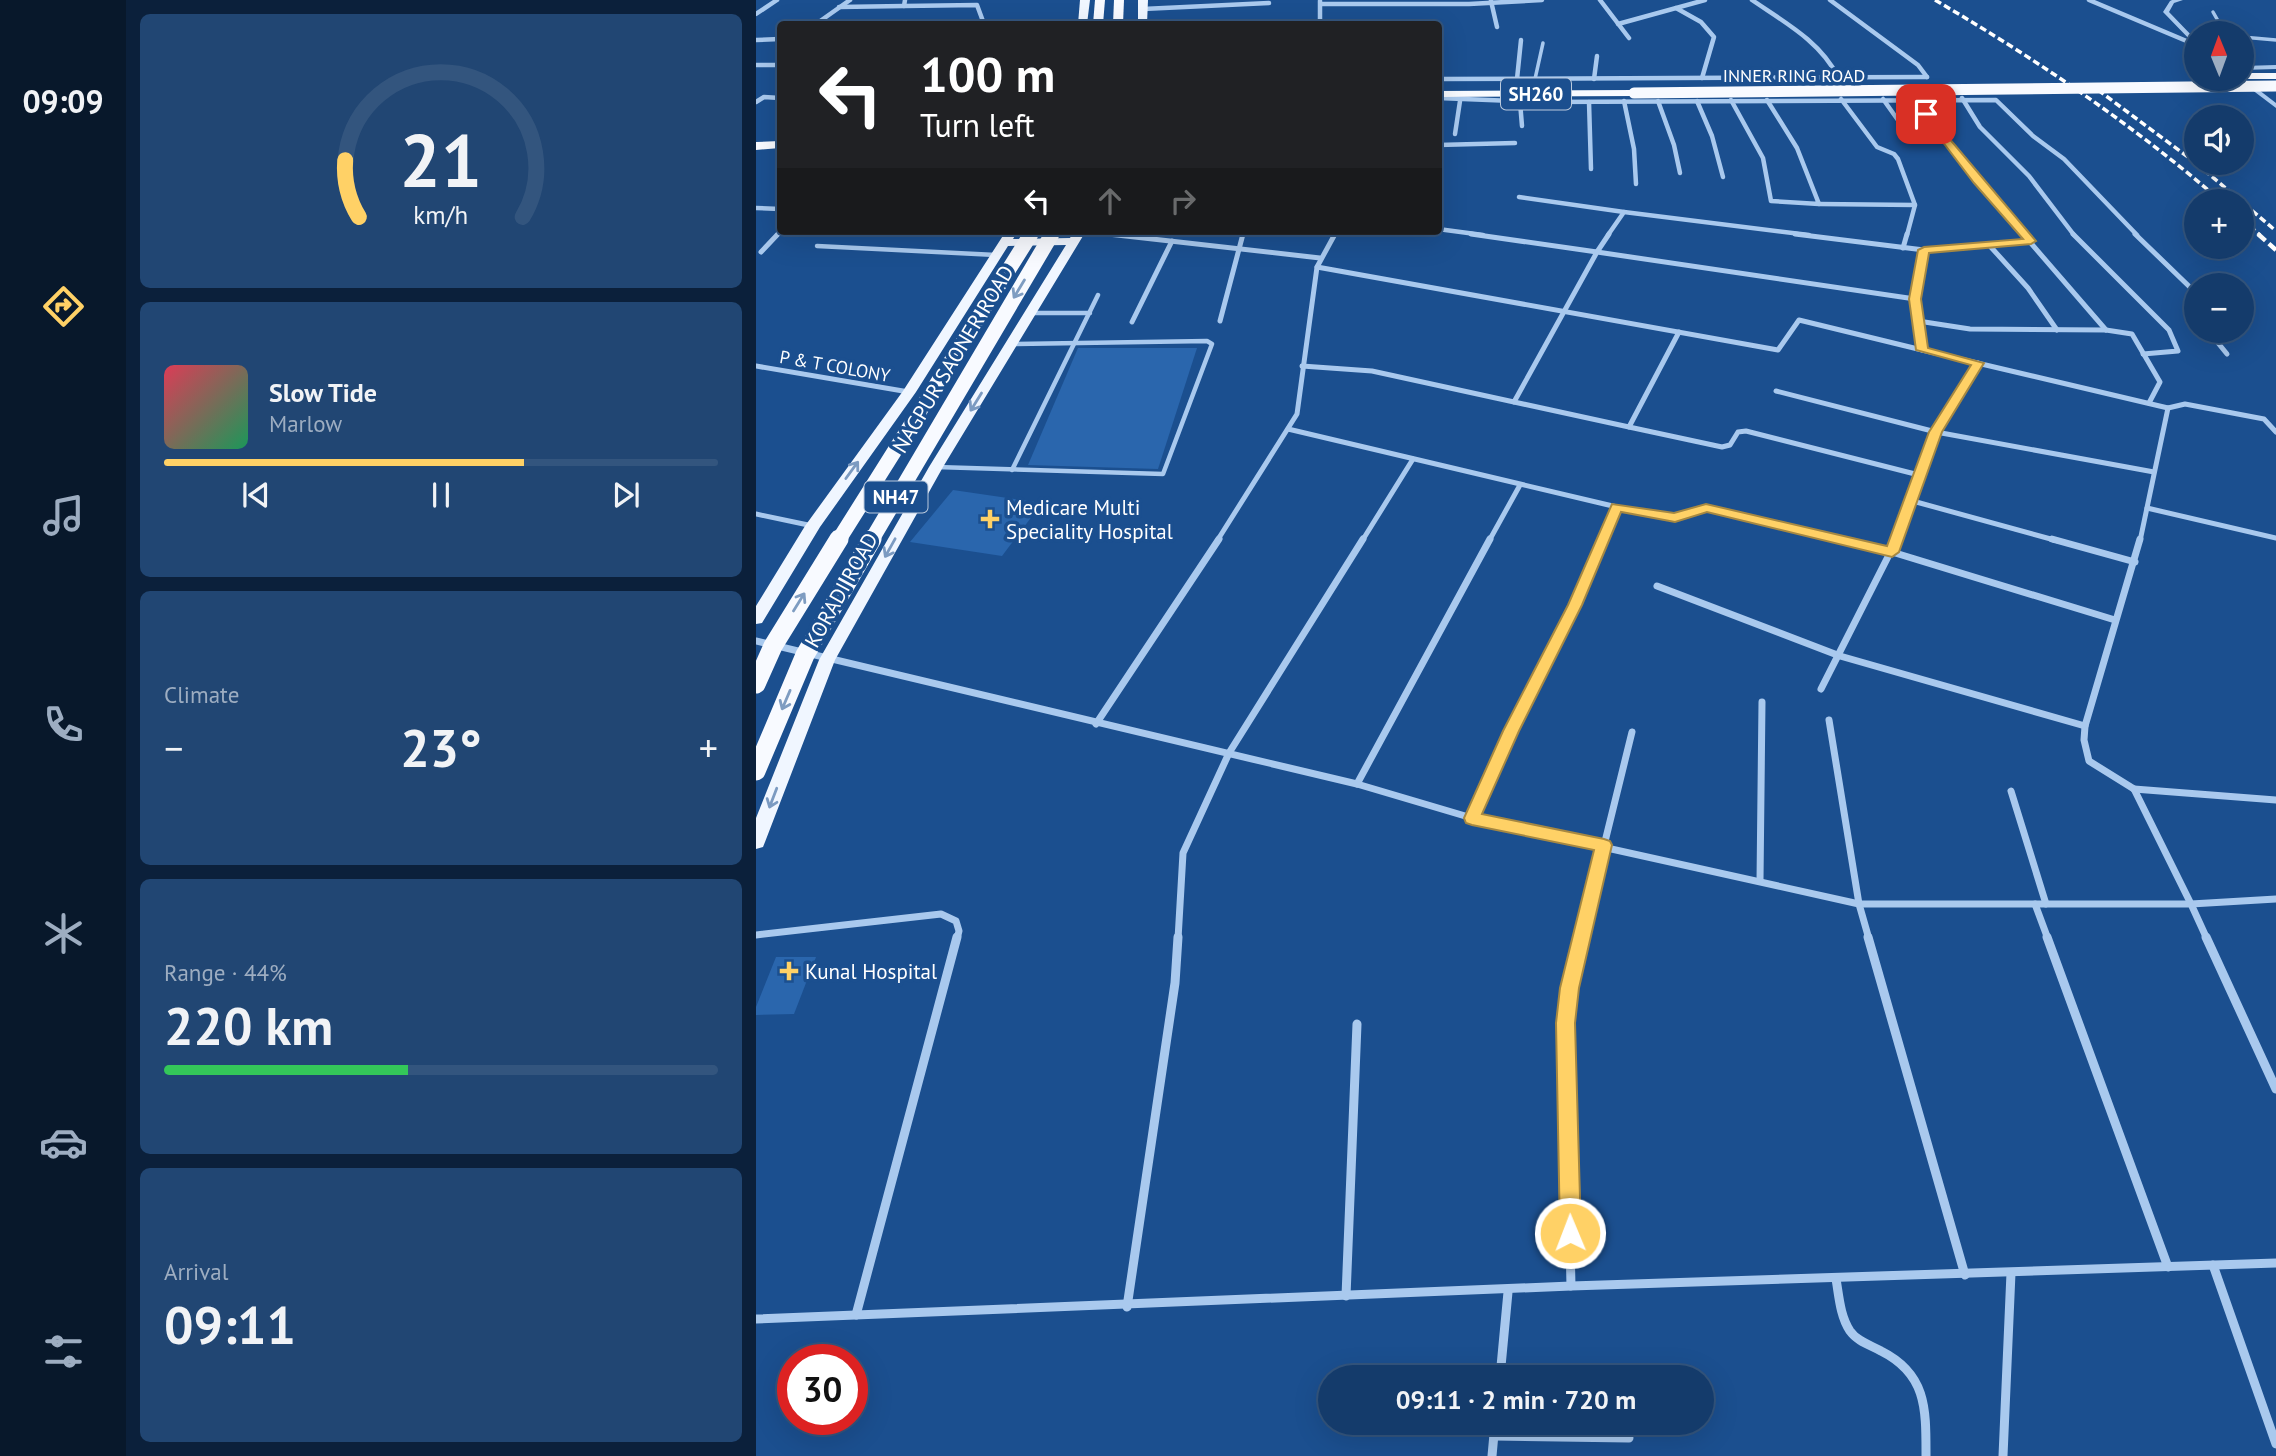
<!DOCTYPE html>
<meta charset="utf-8">
<style>
body{margin:0;font-family:"PT Sans",sans-serif;background:#214673;color:#f1f3f6;height:100vh;display:flex;flex-direction:column;font-size:26px;white-space:nowrap}
*{box-sizing:border-box;margin:0}
p{font-size:23px;color:#9dadc1}
.icon{flex:none;width:38px;height:38px;fill:none;stroke:currentColor;stroke-width:2;stroke-linecap:round;stroke-linejoin:round}
.map{position:relative;flex:1;overflow:hidden}
.details{display:flex;flex-direction:column;gap:14px;padding:14px;background:#0b203b;width:630px}
.details>*{flex:none}
.guide{position:absolute;left:21px;top:21px;width:665px;height:214px;border-radius:7px;box-shadow:0 7px 28px #0002,0 0 0 2px #33557e;background:#202124;color:#fff;overflow:hidden}
.needle{width:46px;rotate:359deg}
.buttons{position:absolute;left:1428px;top:21px;display:grid;gap:14px}
.buttons a{display:grid;place-items:center;width:70px;height:70px;border-radius:50%;background:#143b6b;box-shadow:0 7px 28px #0002,0 0 0 2px #33557e;font-size:35px}
.speed{position:absolute;left:21px;top:1344px;display:flex;gap:14px;font-size:35px;font-weight:700;text-align:center}
.speed>*{display:grid;place-content:center;width:91px;height:91px;border-radius:50%;background:#143b6b;box-shadow:0 7px 28px #0002,0 0 0 2px #33557e;line-height:1}
.speed .limit{border:10px solid #d22;background:#fff;color:#111}
.pin{position:absolute;display:grid;place-items:center;width:60px;height:60px;color:#fff;margin:-30px;border-radius:14px;box-shadow:0 4px 10px #0006}
.me{position:absolute;width:77px;margin:-38px;rotate:359deg;stroke-linejoin:round;filter:drop-shadow(0 0 5px #0008)}
.turn{display:flex;align-items:center;gap:24px;height:147px;padding:0 28px;font-size:32px}
.turn .icon{width:91px;height:91px;stroke-width:2.5}
.turn b{display:block;font-size:49px;line-height:60px}
.lanes{display:flex;align-items:center;height:66px;padding:0 28px;background:#0003;justify-content:center;gap:35px;direction:ltr}
.lanes .off{opacity:.35}
.big{font-size:52px;font-weight:700;line-height:1.1}
.details .tile{flex:1;display:flex;flex-direction:column;justify-content:center;gap:10px;min-width:0;padding:0 24px;border-radius:10px;background:#214673}
.details .dial{align-items:center;gap:0}
.dial svg{height:182px;overflow:visible;fill:none;stroke:#33557e;stroke-width:7;stroke-linecap:round;text-anchor:middle}
.dial text{fill:#f1f3f6;stroke:none}
.song{display:flex;align-items:center;gap:21px}
.cover{width:84px;height:84px;border-radius:10px;background:linear-gradient(135deg,hsl(350 70% 55%),hsl(150 70% 35%))}
.played{height:7px;border-radius:4px;background:linear-gradient(90deg,#ffd166 65%,#33557e 65%)}
.keys{display:flex;justify-content:space-around;direction:ltr}
.heat{display:flex;justify-content:space-between;align-items:center;font-size:38px;direction:ltr}
.charge{height:10px;border-radius:5px;background:linear-gradient(90deg,#34c759 44%,#33557e 0)}
.trip{position:absolute;left:562px;top:1365px;width:396px;height:70px;border-radius:35px;background:#143b6b;box-shadow:0 7px 28px #0002,0 0 0 2px #33557e;font-weight:700;line-height:70px;text-align:center}
main{display:flex;flex:1;min-height:0}
.tabs{display:flex;flex-direction:column;width:126px;justify-content:space-around;align-items:center;background:#08182b;color:#9dadc1}
.tabs .icon{width:49px;height:49px}
.tabs .selected{color:#ffd166}
.tabs b{font-size:32px;color:#f1f3f6}
.map>svg:first-child{display:block}
.building{fill:#2a66ad}
.lines{fill:none;stroke-linecap:round;stroke-linejoin:round}
.service-far1{stroke:#a9c9ee;stroke-width:3.5}
.service{stroke:#a9c9ee;stroke-width:4.5}
.minor-far3{stroke:#a9c9ee;stroke-width:4.5}
.minor-far2{stroke:#a9c9ee;stroke-width:5}
.minor-far1{stroke:#a9c9ee;stroke-width:7}
.minor{stroke:#a9c9ee;stroke-width:9}
.tertiary{fill:#a9c9ee;fill-rule:evenodd}
.primary{fill:#f0f6ff;fill-rule:evenodd}
.trunk{fill:#f8faff;fill-rule:evenodd}
.rail-far1{stroke:#fff;stroke-width:3.5;stroke-dasharray:7 3.5;stroke-linecap:butt}
.rail{stroke:#fff;stroke-width:4.5;stroke-dasharray:10 4.5;stroke-linecap:butt}
.trunk-bridge-far2{stroke:#f8faff;stroke-width:11}
.trunk-bridge-far1{stroke:#f8faff;stroke-width:15}
.trunk-bridge{stroke:#f8faff;stroke-width:19}
.oneway{stroke:#7e9cc1}
.oneway2{stroke:#7b9ac1}
.route{fill:#ffd166;stroke:#a68842;stroke-width:2}
.poi-dot{fill:#ffd166;stroke:#1b4f8f;stroke-width:2.5}
.labels{text-anchor:middle;dominant-baseline:central;stroke-width:7;stroke-linejoin:round;paint-order:stroke}
.far-street-label{font-size:18px;fill:#fff;stroke:#1b4f8f}
.shield{fill:#1b4f8f;stroke:#bbcadd;stroke-width:2}
.shield-label{font-size:19px;font-weight:bold;fill:#fff}
.street-label{font-size:21px;fill:#fff;stroke:#1b4f8f}
.poi-label{font-size:21px;fill:#fff;stroke:#1b4f8f;text-anchor:start}
</style>
<main>
<nav class="tabs">
<b>09:09</b>
<svg class="icon selected" aria-label="directions" viewBox="0 0 24 24"><path d="M12 3l9 9-9 9-9-9zM9 14v-3h6M13 9l2 2-2 2"/></svg>
<svg class="icon" aria-label="music" viewBox="0 0 24 24"><path d="M9 18V5l10-2v13"/><circle cx="6" cy="18" r="3"/><circle cx="16" cy="16" r="3"/></svg>
<svg class="icon" aria-label="phone" viewBox="0 0 24 24"><path d="M5 4h4l2 5-3 2q2 4 5 5l2-3 5 2v4C11 20 4 13 5 4z"/></svg>
<svg class="icon" aria-label="climate" viewBox="0 0 24 24"><path d="M12 3v18M4 7l16 10M4 17L20 7"/></svg>
<svg class="icon" aria-label="car" viewBox="0 0 24 24"><path d="M5 17H2v-5l4-1 3-4h7l3 4 3 1v5h-3M9 17h6M6 11h13"/><circle cx="7" cy="17" r="2"/><circle cx="17" cy="17" r="2"/></svg>
<svg class="icon" aria-label="filters" viewBox="0 0 24 24"><path d="M4 7h16M4 17h16"/><circle cx="9" cy="7" r="2"/><circle cx="15" cy="17" r="2"/></svg>
</nav>
<section class="details">
<div class="tile dial"><svg viewBox="0 0 100 80">
<path d="M14 69A42 42 0 1 1 86 69"/>
<path d="M14 69A42 42 0 0 1 8 44" stroke="#ffd166"/>
<text x="50" y="56" font-size="32" font-weight="700">21</text>
<text x="50" y="72" font-size="11">km/h</text>
</svg></div>
<div class="tile">
<div class="song"><i class="cover"></i><div><b>Slow Tide</b><p>Marlow</p></div></div>
<div class="played"></div>
<div class="keys"><svg class="icon" aria-label="previous" viewBox="0 0 24 24"><path d="M18 5L8 12l10 7zM5 5v14"/></svg><svg class="icon" aria-label="pause" viewBox="0 0 24 24"><path d="M8 5v14M16 5v14"/></svg><svg class="icon" aria-label="next" viewBox="0 0 24 24"><path d="M6 5l10 7-10 7zM19 5v14"/></svg></div>
</div>
<div class="tile"><p>Climate</p>
<div class="heat"><a>−</a><b class="big">23°</b><a>+</a></div>
</div>
<div class="tile"><p>Range · 44%</p><b class="big">220 km</b><div class="charge"></div></div>
<div class="tile"><p>Arrival</p><b class="big">09:11</b></div>
</section>
<div class="map">
<svg width="1520" height="1456" viewBox="0 0 1520 1456">
<rect width="100%" height="100%" fill="#1b4f8f"/>
<g class="building">
<polygon points="322,348 441,348 402,469 272,465"/>
<polygon points="197,490 286,503 246,556 154,542"/>
<polygon points="20,957 60,957 38,1014 0,1015 0,1007"/>
</g>
<g class="lines">
<g class="service-far1">
<polyline points="1457,12 1469,33"/>
<polyline points="1486,37 1520,40"/>
<polyline points="779,79 787,43"/>
</g>
<g class="service">
<polyline points="61,246 240,255"/>
<polyline points="275,313 334,313"/>
<polyline points="180,467 407,474 456,344 451,341 256,344"/>
<polyline points="256,470 342,295"/>
</g>
<g class="minor-far3">
<polyline points="149,0 148,6 221,5 228,24"/>
<polyline points="844,0 873,38"/>
<path d="M996,0c32,22 68,41 86,77"/>
<polyline points="1074,0 1162,65 1171,77"/>
<polyline points="1333,0 1440,45"/>
<polyline points="564,1 564,24"/>
<polyline points="735,1 741,27"/>
<polyline points="565,4 713,4 786,0"/>
<polyline points="83,7 148,6"/>
<polyline points="920,8 945,22 958,37 946,78"/>
<polyline points="387,9 513,3"/>
<polyline points="0,14 21,0"/>
<polyline points="60,24 94,0"/>
<polyline points="862,24 949,0"/>
<polyline points="0,40 24,39"/>
<polyline points="0,65 24,65"/>
<polyline points="682,79 1171,77"/>
<polyline points="761,79 765,40"/>
<polyline points="838,79 841,56"/>
<polyline points="682,98 785,102 1240,100 1277,136 1308,159 1381,235"/>
<polyline points="1206,98 1224,127 1273,176 1318,235"/>
<polyline points="1085,99 1121,147 1138,154 1142,159 1159,205 1151,235"/>
<polyline points="1127,99 1154,137"/>
<polyline points="1163,99 1170,114 1269,235"/>
<polyline points="975,100 1007,158 1015,201 1063,204 1041,148 1011,100"/>
<polyline points="868,101 878,149 880,184"/>
<polyline points="902,101 918,145 924,173"/>
<polyline points="941,101 956,136 967,177"/>
<polyline points="0,102 8,97 24,98"/>
<polyline points="764,102 766,126"/>
<polyline points="833,102 835,169"/>
<polyline points="699,134 704,101"/>
<polyline points="682,145 759,143"/>
<polyline points="763,197 868,212"/>
<polyline points="1063,204 1159,205"/>
<polyline points="0,208 24,209"/>
<polyline points="682,229 727,235"/>
<polyline points="328,231 367,235"/>
<polyline points="21,235 25,231"/>
<polyline points="486,235 488,231"/>
<polyline points="578,235 580,231"/>
<polyline points="852,235 868,212 1053,235"/>
</g>
<g class="minor-far2">
<polyline points="352,234 564,258"/>
<polyline points="715,234 841,252 853,234"/>
<polyline points="1039,234 1168,250 1159,299"/>
<polyline points="1267,234 1350,330"/>
<polyline points="1317,234 1413,330 1422,351 1387,354"/>
<polyline points="1379,234 1440,293"/>
<polyline points="1233,245 1272,288 1301,330"/>
<polyline points="1147,248 1151,234"/>
<polyline points="1168,250 1275,241"/>
<polyline points="5,252 22,234"/>
<polyline points="561,267 1022,350 1043,320 1166,350"/>
<polyline points="464,321 487,234"/>
<polyline points="1162,321 1214,329 1350,330 1376,334 1404,382 1393,403"/>
<polyline points="376,322 416,241"/>
<polyline points="1461,331 1454,333 1471,354"/>
<polyline points="0,366 153,392"/>
<polyline points="546,366 616,371 758,402 841,252 1159,299 1166,350 1412,408 1384,541"/>
<polyline points="1020,391 1180,432 1398,472"/>
<polyline points="758,402 873,427 923,332"/>
<polyline points="1412,408 1429,404 1508,419 1520,432"/>
<polyline points="873,427 966,447 974,445 982,432 990,431 1163,475"/>
<polyline points="532,429 861,507 919,517 950,508 1089,541"/>
<polyline points="1153,500 1302,541"/>
<polyline points="1391,508 1520,538"/>
<polyline points="0,514 57,526"/>
<polyline points="461,541 541,414 561,267 579,234"/>
<polyline points="606,541 657,459"/>
<polyline points="733,541 764,485"/>
<polyline points="846,541 861,507"/>
<polyline points="1140,541 1180,432 1222,363"/>
</g>
<g class="minor-far1">
<polyline points="1082,539 1136,552 1359,620"/>
<polyline points="1296,539 1379,562"/>
<polyline points="1384,539 1329,726 1328,740 1333,761 1378,789 1435,904 1520,899"/>
<polyline points="901,586 1084,656 1329,726"/>
<polyline points="0,641 601,784 716,818 1103,904 1435,904 1451,939"/>
<polyline points="1065,689 1141,539"/>
<polyline points="1073,720 1103,904 1113,939"/>
<polyline points="340,724 463,539"/>
<polyline points="601,784 734,539"/>
<polyline points="1378,789 1520,800"/>
<polyline points="1255,791 1290,904"/>
<path d="M716,818c42,-94 91,-184 131,-279"/>
<polyline points="1004,881 1006,702"/>
<polyline points="1279,904 1292,939"/>
<polyline points="0,935 185,914 200,921 203,931 201,939"/>
<polyline points="422,939 427,853 473,753 607,539"/>
<polyline points="825,939 876,732"/>
</g>
<g class="minor">
<polyline points="1112,937 1209,1275"/>
<polyline points="1291,937 1412,1267"/>
<polyline points="1450,937 1520,1089"/>
<polyline points="1457,1265 1520,1444"/>
<path d="M1080,1279c3,17 4,37 14,52 7,10 20,14 31,20 46,23 45,58 45,105"/>
<polyline points="815,1286 809,1023 813,988 826,937"/>
<polyline points="590,1296 601,1024"/>
<polyline points="371,1307 419,983 422,937"/>
<polyline points="100,1315 201,937"/>
<polyline points="0,1319 815,1286 1520,1263"/>
<polyline points="744,1377 752,1292"/>
<polyline points="738,1436 873,1438"/>
<polyline points="736,1456 739,1423"/>
<polyline points="1247,1456 1255,1273"/>
</g>
<g class="tertiary">
<polygon points="1416,0 1427,0 1418,3 1413,12 1440,40 1440,46 1407,12 1414,1"/>
<polygon points="1520,65 1520,69 1486,70 1486,66"/>
<polygon points="1486,77 1520,103 1520,108 1483,80 1482,79"/>
</g>
<g class="primary">
<polygon points="324,0 334,0 331,24 322,24"/>
<polygon points="382,0 392,0 391,24 382,24"/>
<polygon points="250,231 262,231 257,239 314,238 318,231 330,231 187,467 79,660 9,842 7,847 0,849 0,818 63,660 173,467 310,245 252,246 160,392 64,527 6,623 0,624 0,606 49,526 147,391"/>
</g>
<g class="trunk">
<polygon points="339,0 349,0 347,24 337,24"/>
<polygon points="358,0 368,0 367,24 357,24"/>
<rect x="1486" y="73" width="34" height="6"/>
<polygon points="682,91 878,90 884,93 878,96 682,97"/>
<polygon points="0,142 24,141 24,148 0,150"/>
</g>
<g class="rail-far1">
<path d="M1179,0c101,59 197,124 286,201"/>
<polyline points="1342,90 1440,163"/>
<polyline points="1440,163 1520,231"/>
<polyline points="1486,219 1504,235"/>
</g>
<polyline class="rail" points="1502,234 1520,250"/>
<g class="trunk-bridge-far2">
<polyline points="878,93 1520,86"/>
<polyline points="274,235 277,231"/>
<polyline points="295,235 298,231"/>
</g>
<g class="trunk-bridge-far1">
<polyline points="82,541 275,234"/>
<polyline points="115,541 296,234"/>
</g>
<g class="trunk-bridge">
<polyline points="0,684 17,646 83,539"/>
<polyline points="0,771 49,655 116,539"/>
</g>
</g>
<defs><path id="oneway-shaft" d="M-6 0H5M1.5-3L5.5 0L1.5 3" fill="none" stroke-width="1.6" stroke-linecap="round" stroke-linejoin="round" transform="scale(1.75)"/></defs>
<g class="oneway">
<use href="#oneway-shaft" transform="translate(263 289) rotate(121)"/>
<use href="#oneway-shaft" transform="translate(43 602) rotate(-58)"/>
<use href="#oneway-shaft" transform="translate(30 700) rotate(113)"/>
</g>
<g class="oneway2">
<use href="#oneway-shaft" transform="translate(220 402) rotate(122)"/>
<use href="#oneway-shaft" transform="translate(96 470) rotate(-54)"/>
<use href="#oneway-shaft" transform="translate(134 548) rotate(119)"/>
<use href="#oneway-shaft" transform="translate(17 798) rotate(111)"/>
</g>
<polygon class="route" points="1170,111 1280,241 1275,244 1173,253 1165,299 1172,348 1228,363 1186,432 1143,552 1136,557 951,512 919,522 865,512 826,605 763,731 726,814 848,839 854,841 856,845 823,988 819,1023 825,1233 822,1241 814,1244 807,1241 804,1233 800,1023 804,988 838,850 716,825 710,823 708,818 747,731 812,605 856,504 918,513 950,504 1131,546 1173,432 1215,365 1160,350 1153,299 1162,250 1168,247 1267,239 1218,183 1167,116 1167,112"/>
<g class="poi-dot">
<path d="M230.5 508.5h7v7h7v7h-7v7h-7v-7h-7v-7h7z"/>
<path d="M29.5 960.5h7v7h7v7h-7v7h-7v-7h-7v-7h7z"/>
</g>
<g class="labels">
<g class="far-street-label">
<text x="1038" y="75">INNER RING ROAD</text>
<text transform="translate(79 366) rotate(10)">P &amp; T COLONY</text>
</g>
<g class="shield">
<rect x="745" y="78.5" width="70" height="31" rx="5"/>
<rect x="108.5" y="481.5" width="63" height="31" rx="5"/>
</g>
<g class="shield-label">
<text x="780" y="94">SH260</text>
<text x="140" y="497">NH47</text>
</g>
<g class="street-label">
<text transform="translate(197 359) rotate(-59)">NAGPUR SAONER ROAD</text>
<text transform="translate(85 590) rotate(-61)">KORADI ROAD</text>
</g>
<g class="poi-label">
<text x="250" y="507">Medicare Multi<tspan x="250" dy="24">Speciality Hospital</tspan></text>
<text x="49" y="971">Kunal Hospital</text>
</g>
</g>
</svg>
<div class="buttons">
<a><svg class="needle" viewBox="-14 -14 28 28"><path d="M0-13l5 13h-10z" fill="#e53935"/><path d="M0 13l5-13h-10z" fill="#9dadc1"/></svg></a>
<a><svg class="icon" aria-label="sound" viewBox="0 0 24 24"><path d="M4 9h4l5-4v14l-5-4H4zM17 9q2 3 0 6"/></svg></a>
<a>+</a>
<a>−</a>
</div>
<div class="speed"><div class="limit">30</div></div>
<div class="pin" style="left:1170px;top:114px;background:#d93025"><svg class="icon" aria-label="arrive" viewBox="0 0 24 24"><path d="M6 21V4h12l-3 4 3 4H6"/></svg></div>
<svg class="me" style="left:814px;top:1233px" viewBox="-20 -20 40 40"><circle r="17" fill="#ffd166" stroke="#fff" stroke-width="3"/><path d="M0-11L8 9 0 5-8 9z" fill="#fff"/></svg>
<div class="trip">09:11 · 2 min · 720 m</div>
<div class="guide">
<div class="turn"><svg class="icon" aria-label="left" viewBox="0 0 24 24"><path d="M17 20v-9H6M10 6l-5 5 5 5"/></svg><div><b>100 m</b>Turn left</div></div>
<div class="lanes"><svg class="icon" aria-label="left" viewBox="0 0 24 24"><path d="M17 20v-9H6M10 6l-5 5 5 5"/></svg><svg class="icon off" aria-label="ahead" viewBox="0 0 24 24"><path d="M12 20V5M6 11l6-6 6 6"/></svg><svg class="icon off" aria-label="right" viewBox="0 0 24 24"><path d="M7 20v-9h11M14 6l5 5-5 5"/></svg></div>
</div>
</div>
</main>
